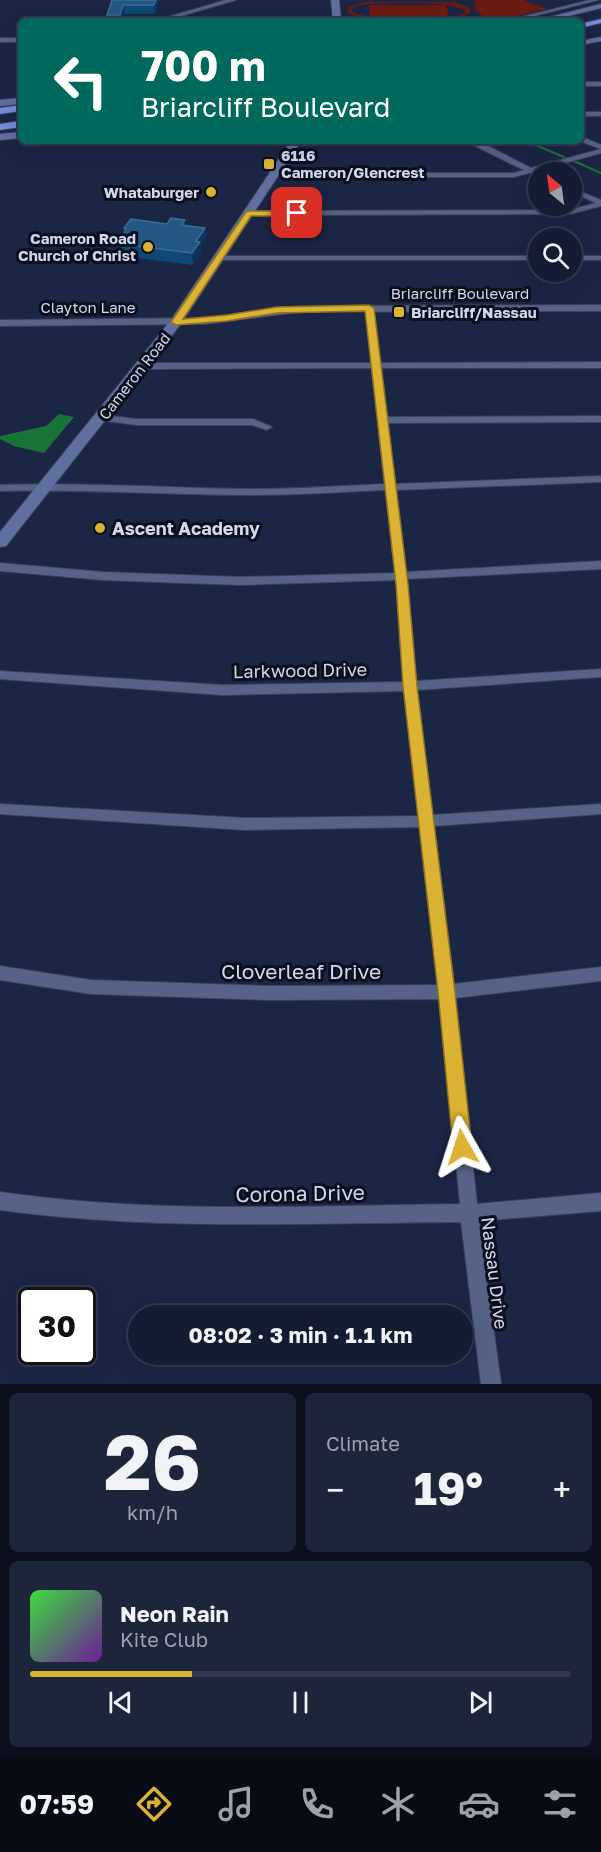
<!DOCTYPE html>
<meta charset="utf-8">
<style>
body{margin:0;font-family:"Golos Text",sans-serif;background:#1d253b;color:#f1f3f6;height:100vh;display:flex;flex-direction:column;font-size:22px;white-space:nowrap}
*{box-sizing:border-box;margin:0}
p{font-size:20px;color:#9da1ac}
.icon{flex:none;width:33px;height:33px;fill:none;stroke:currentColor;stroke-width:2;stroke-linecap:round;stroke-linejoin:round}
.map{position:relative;height:1384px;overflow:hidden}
.panel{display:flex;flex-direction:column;gap:9px;padding:9px;background:#0b0f1c;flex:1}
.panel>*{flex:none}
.hud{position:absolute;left:18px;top:18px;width:566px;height:126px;border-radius:9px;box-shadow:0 6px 24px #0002,0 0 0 2px #333a4e;background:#00695c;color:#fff;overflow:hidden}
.needle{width:39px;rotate:331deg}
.buttons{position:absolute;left:528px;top:162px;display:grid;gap:12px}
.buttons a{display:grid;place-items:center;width:54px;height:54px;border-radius:50%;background:#141c33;box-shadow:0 6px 24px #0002,0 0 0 2px #333a4e;font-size:30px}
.speed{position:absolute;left:18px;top:1287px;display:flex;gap:12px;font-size:30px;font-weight:700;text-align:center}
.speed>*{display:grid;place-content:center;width:78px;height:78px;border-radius:50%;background:#141c33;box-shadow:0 6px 24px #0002,0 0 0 2px #333a4e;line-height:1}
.speed .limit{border:3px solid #111;border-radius:9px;background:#fff;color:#111}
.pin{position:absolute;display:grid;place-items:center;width:51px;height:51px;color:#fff;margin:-26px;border-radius:12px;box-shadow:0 3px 9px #0006}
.me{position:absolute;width:66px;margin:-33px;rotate:354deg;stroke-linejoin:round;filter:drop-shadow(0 0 4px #0008)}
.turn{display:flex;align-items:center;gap:21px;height:126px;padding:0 24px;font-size:27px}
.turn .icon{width:78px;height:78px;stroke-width:2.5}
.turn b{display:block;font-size:42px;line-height:51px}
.big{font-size:45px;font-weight:700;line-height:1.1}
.panel .widget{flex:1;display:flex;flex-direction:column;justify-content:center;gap:9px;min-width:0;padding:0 21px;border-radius:9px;background:#1d253b}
.panel .dial{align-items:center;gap:0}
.dial b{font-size:78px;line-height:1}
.song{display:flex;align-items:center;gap:18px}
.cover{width:72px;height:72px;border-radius:9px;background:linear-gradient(135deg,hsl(120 70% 55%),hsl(280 70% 35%))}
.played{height:6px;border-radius:3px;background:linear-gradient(90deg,#dbb233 30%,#333a4e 30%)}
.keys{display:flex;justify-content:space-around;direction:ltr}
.heat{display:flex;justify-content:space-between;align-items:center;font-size:33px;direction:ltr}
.panel .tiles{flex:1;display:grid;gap:9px;grid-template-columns:1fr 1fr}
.widget:last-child{grid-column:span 2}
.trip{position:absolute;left:128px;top:1305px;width:345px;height:60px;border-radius:30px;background:#141c33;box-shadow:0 6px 24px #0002,0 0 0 2px #333a4e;font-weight:700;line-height:60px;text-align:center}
.dock{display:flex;height:96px;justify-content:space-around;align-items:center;background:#080b14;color:#9da1ac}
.dock .icon{width:42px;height:42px}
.dock .selected{color:#dbb233}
.dock b{font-size:27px;color:#f1f3f6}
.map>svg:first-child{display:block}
.green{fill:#6c1b13;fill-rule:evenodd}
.water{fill:#1a7438}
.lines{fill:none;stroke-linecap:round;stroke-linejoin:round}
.stream{stroke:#1a7438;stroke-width:2}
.minor-casing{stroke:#3b415d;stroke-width:2}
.tertiary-casing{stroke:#3b415d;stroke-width:2}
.secondary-casing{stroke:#3b415d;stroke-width:2}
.motorway-casing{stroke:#3b415d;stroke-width:2}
.minor{fill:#566387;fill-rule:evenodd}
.tertiary{fill:#566387;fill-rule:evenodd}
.secondary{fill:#5f70a0;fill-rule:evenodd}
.motorway{fill:#758ddc;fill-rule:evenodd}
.wall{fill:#0f4875}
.shaded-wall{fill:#0b335c}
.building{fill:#245782;stroke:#3f6c93;stroke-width:1.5}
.route{fill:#dbb233;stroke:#8e7421;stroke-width:1.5}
.poi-dot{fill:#dbb233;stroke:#0b0f1d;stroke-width:2}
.labels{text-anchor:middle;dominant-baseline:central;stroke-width:6;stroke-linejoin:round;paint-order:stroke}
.far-poi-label{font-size:15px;font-weight:bold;fill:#d1d8ed;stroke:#0b0f1d;text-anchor:start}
.far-street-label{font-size:15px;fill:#d1d8ed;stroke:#0b0f1d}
.poi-label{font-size:18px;font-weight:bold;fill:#d1d8ed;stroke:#0b0f1d;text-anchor:start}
.street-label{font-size:18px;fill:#d1d8ed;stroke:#0b0f1d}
.near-street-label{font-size:21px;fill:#d1d8ed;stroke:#0b0f1d}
</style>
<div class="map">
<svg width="601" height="1384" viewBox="0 0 601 1384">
<rect width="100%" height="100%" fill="#1b2544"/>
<g class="green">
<polygon points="477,0 523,0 547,9 499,20 488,20 476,11 474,4"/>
<path d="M364,2h92l13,6 2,4c-12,12 -111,11 -124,0l2,-5zM369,4c18,-1 88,-4 97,8 -10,10 -103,9 -115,-1l4,-5z"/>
<polygon points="369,5 446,5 449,16 370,16"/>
</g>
<polygon class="water" points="59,414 74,417 44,453 14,446 0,439 0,436 46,426"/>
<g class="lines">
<g class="stream">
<polyline points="526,141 564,157"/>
<polyline points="574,161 601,173"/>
</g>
<g class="minor-casing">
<g id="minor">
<polygon points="590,0 598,0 514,21 505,21"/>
<rect x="580" y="82" width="21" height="4"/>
<rect x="580" y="112" width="21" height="4"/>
<polygon points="580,136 601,145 601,149 580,141"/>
<polygon points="319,141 474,141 490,147 531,168 601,149 601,153 536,171 535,173 529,173 514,177 301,177 273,174 272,173 275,171 301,173 514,173 524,170 473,145 322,143"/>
<polygon points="572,188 601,200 601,206 570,214 249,215 245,213 249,211 570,210 596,203 572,192"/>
<polygon points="215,256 538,256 538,260 218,260 214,258"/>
<rect x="572" y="256" width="29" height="4"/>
<path d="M366,306l7,2 7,55 221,-1v6h-220l6,49 214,-1v6l-214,1 8,61 206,-8v6l-205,8 10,82 195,-11v8l-194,10 9,102 185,-12v8l-185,13 16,125 169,-11v10l-167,12 20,158 147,-17v14l-146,17 22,206 124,-11v18l-122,10 22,163h-20l-20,-162c-153,1 -308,9 -461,-12v-18c152,22 306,14 460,12l-20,-205 -172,1 -177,-6 -91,-14v-14l91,14 177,6 171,-1 -19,-158 -175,3 -245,-16v-10l245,14 174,-2 -14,-125 -183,4 -222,-16v-8l222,14 182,-3 -8,-102 -156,5 -137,-5 -103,-9v-8l103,9 137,5 155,-4 -9,-83c-44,2 -89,5 -133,5 -85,0 -169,-6 -253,-4v-6c84,-3 168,3 252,4 44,0 89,-3 133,-5l-13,-116 -230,1 -4,-3 4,-3h229z"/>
<polygon points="101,415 137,419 253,419 272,427 267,430 252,425 137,425 98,420 96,418"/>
</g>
</g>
<g class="tertiary-casing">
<g id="tertiary">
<polygon points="226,0 236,0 164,21 154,21"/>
<rect x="0" y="38" width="21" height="4"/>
<polygon points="601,305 601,311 299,312 205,324 0,326 0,320 205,318 299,306"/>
</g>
</g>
<g class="secondary-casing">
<g id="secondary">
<polygon points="331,0 339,0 341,21 333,21"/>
<polygon points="601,4 601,8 548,21 534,21"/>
<polygon points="601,37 601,41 580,45 580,41"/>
<polygon points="21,98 21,104 0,106 0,100"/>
<polygon points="21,132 21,138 0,140 0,134"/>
<polygon points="291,141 301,141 180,325 6,546 0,547 0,532 171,320"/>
</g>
</g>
<g class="motorway-casing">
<g id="motorway">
<polygon points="601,19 601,23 580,28 580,24"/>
<polygon points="21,105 21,111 0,114 0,108"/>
<polygon points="21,121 21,127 0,130 0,124"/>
</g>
</g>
<use href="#minor" class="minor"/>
<use href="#tertiary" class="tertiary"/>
<use href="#secondary" class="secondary"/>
<use href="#motorway" class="motorway"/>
</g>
<g class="wall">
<polygon points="112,0 160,0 155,14 124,14 122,21 108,21 107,15"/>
<polygon points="185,220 185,225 205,228 206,239 200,247 201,253 193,265 121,256 119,244 125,233 124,228 167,224"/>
</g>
<g class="shaded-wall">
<polygon points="156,0 160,0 155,14 154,5"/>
<polygon points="123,5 124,14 122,21 121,21 120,15"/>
<polygon points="205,228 206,239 200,247 201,253 193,265 192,253 196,241"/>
</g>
<g class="building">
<polygon points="112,0 156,0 154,5 123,5 120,15 107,15"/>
<polygon points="171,218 185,220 181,225 205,228 196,241 200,242 192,253 119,244 126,229 124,228 131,219 167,224"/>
</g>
<polygon class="route" points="249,211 297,211 301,213 297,216 251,216 183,319 227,315 277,307 369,305 374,308 408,584 417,686 455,992 472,1147 469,1153 462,1156 456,1153 453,1147 438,992 403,686 396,584 365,311 277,313 227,321 176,325 171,322 246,212"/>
<g class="poi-dot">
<rect x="263" y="158" width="12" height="12" rx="3"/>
<circle cx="211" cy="192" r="6"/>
<circle cx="148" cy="247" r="6"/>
<rect x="393" y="306" width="12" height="12" rx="3"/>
<circle cx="100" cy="528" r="6"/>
</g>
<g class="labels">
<g class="far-poi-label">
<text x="281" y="155">6116<tspan x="281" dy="17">Cameron/Glencrest</tspan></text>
<text x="199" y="192" text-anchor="end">Whataburger</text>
<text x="136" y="238" text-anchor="end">Cameron Road<tspan x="136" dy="17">Church of Christ</tspan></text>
<text x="411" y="312">Briarcliff/Nassau</text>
</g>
<g class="far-street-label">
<text x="460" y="293">Briarcliff Boulevard</text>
<text x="88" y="307">Clayton Lane</text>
<text transform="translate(134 376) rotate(-52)">Cameron Road</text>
</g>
<g class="poi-label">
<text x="112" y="528">Ascent Academy</text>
</g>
<g class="street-label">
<text transform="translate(300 670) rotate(-1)">Larkwood Drive</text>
<text transform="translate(495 1273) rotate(83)">Nassau Drive</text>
</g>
<g class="near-street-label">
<text x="301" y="971">Cloverleaf Drive</text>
<text transform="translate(300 1193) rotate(-1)">Corona Drive</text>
</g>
</g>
</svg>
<div class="buttons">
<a><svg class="needle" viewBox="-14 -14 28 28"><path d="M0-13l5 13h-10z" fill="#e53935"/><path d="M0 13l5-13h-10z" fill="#9da1ac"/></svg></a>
<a><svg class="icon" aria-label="search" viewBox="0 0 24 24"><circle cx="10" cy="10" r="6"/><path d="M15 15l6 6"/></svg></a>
</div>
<div class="speed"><div class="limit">30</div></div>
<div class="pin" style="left:297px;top:213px;background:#d93025"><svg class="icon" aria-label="arrive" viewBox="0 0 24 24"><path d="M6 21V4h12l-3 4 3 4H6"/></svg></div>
<svg class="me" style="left:462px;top:1147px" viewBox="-20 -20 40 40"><path d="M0-17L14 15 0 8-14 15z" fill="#dbb233" stroke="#fff" stroke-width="4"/></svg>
<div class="trip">08:02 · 3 min · 1.1 km</div>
<div class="hud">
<div class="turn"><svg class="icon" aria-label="left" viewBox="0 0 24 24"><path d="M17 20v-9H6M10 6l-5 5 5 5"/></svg><div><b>700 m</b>Briarcliff Boulevard</div></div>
</div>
</div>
<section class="panel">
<div class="tiles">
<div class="widget dial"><b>26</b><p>km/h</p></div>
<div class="widget"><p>Climate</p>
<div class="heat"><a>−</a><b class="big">19°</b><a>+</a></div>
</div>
<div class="widget">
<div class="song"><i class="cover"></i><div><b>Neon Rain</b><p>Kite Club</p></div></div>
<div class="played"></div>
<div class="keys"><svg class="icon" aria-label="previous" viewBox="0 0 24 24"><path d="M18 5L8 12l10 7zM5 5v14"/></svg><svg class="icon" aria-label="pause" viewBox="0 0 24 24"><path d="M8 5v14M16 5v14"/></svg><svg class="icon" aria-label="next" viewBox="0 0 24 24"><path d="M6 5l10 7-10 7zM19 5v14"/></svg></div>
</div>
</div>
</section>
<nav class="dock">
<b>07:59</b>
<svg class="icon selected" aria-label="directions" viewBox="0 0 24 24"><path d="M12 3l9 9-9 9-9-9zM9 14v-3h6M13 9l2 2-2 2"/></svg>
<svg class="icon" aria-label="music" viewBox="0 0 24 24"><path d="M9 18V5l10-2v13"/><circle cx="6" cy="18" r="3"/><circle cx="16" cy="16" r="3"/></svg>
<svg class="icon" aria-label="phone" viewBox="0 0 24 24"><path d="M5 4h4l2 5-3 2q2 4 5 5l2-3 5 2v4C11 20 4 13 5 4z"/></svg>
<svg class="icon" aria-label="climate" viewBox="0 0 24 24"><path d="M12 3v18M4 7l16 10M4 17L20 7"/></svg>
<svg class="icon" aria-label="car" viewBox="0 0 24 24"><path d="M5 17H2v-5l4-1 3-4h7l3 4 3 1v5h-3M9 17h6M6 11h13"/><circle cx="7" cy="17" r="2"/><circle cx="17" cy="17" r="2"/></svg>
<svg class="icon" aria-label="filters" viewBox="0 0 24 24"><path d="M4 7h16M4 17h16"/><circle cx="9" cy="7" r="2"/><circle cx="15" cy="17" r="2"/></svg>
</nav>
